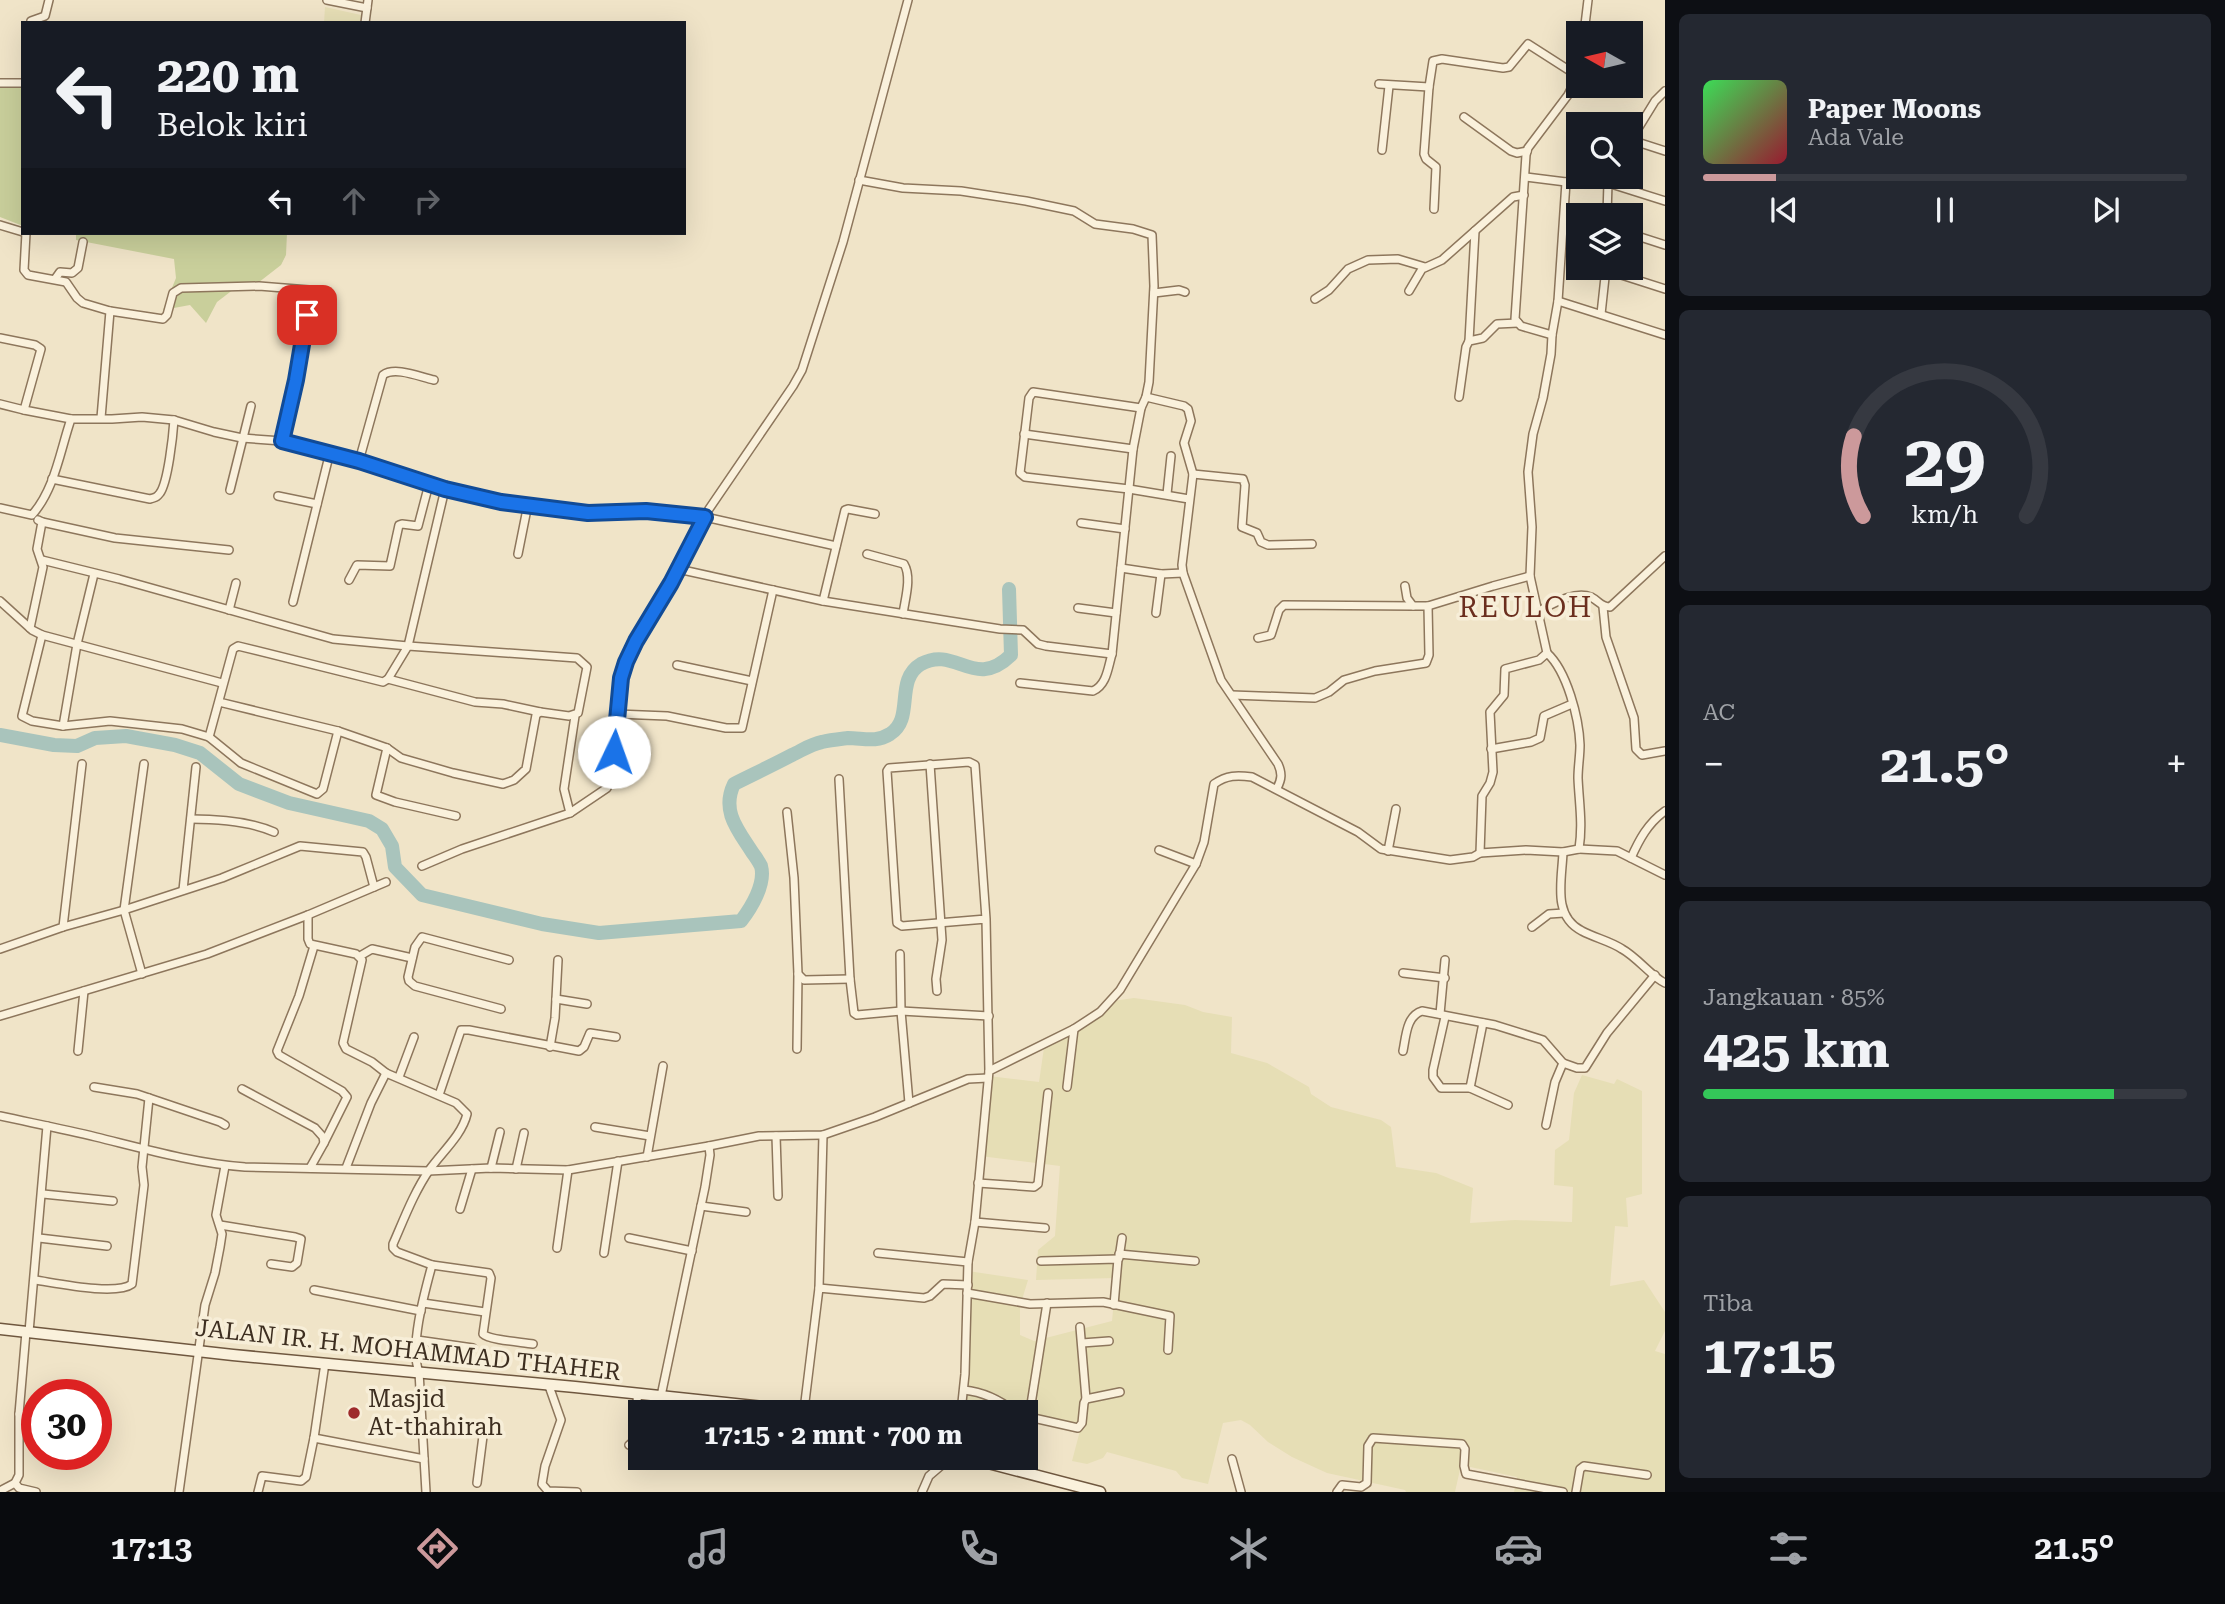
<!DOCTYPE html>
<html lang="id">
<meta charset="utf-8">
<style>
body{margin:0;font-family:"Roboto Serif",serif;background:#242831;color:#f1f3f6;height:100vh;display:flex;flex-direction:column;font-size:26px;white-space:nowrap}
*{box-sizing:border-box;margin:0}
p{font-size:23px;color:#9ea1a6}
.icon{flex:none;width:38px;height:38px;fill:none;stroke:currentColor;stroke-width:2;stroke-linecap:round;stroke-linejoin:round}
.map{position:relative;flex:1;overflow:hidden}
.sheet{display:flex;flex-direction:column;gap:14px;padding:14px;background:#0d0f14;width:560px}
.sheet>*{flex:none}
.banner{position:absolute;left:21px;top:21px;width:665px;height:214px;border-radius:0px;box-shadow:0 7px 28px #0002;background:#171b24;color:#f1f3f6;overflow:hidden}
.needle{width:46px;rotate:278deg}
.controls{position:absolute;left:1566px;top:21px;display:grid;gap:14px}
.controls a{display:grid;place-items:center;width:77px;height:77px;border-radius:0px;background:#171b24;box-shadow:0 7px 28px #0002;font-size:35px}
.speed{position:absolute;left:21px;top:1379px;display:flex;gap:14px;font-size:35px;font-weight:700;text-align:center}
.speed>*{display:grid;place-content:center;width:91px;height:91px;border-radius:50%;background:#171b24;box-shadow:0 7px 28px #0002;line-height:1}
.speed .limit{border:10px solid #d22;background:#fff;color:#111}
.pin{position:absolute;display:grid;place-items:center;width:60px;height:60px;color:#fff;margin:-30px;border-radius:14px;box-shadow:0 4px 10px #0006}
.me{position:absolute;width:77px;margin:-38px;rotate:3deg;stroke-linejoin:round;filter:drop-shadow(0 0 5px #0008)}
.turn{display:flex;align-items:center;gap:24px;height:147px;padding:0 21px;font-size:32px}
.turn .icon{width:91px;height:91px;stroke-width:2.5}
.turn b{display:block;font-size:49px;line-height:60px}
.lanes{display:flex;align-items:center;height:66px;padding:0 21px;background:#0003;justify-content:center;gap:35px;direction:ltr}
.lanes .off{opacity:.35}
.big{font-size:52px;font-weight:700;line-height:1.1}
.sheet .card{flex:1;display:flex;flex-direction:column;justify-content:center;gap:10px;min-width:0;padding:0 24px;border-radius:10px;background:#242831}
.sheet .dial{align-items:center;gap:0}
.dial svg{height:182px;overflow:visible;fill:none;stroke:#363941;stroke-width:7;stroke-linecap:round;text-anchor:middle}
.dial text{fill:#f1f3f6;stroke:none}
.song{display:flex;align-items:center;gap:21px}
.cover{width:84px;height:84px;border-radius:10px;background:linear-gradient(135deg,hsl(130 70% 55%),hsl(350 70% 35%))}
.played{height:7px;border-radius:4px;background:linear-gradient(90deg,#cc999b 15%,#363941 15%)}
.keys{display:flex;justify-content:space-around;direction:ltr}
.heat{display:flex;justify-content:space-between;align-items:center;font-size:38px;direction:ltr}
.charge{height:10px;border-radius:5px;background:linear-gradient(90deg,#34c759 85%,#363941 0)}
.trip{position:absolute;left:628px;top:1400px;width:410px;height:70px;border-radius:0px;background:#171b24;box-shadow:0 7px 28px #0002;font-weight:700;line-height:70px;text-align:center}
.tabs{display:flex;height:112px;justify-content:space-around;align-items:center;background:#090b0e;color:#9ea1a6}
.tabs .icon{width:49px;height:49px}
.tabs .on{color:#cc999b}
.tabs b{font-size:32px;color:#f1f3f6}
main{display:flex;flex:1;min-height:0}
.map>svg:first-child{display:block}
.farmland{fill:#e6deb5}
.green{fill:#c9cf9b}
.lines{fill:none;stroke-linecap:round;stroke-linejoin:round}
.river{stroke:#a9c4bc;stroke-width:14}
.minor-casing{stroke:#8d765c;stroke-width:10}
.secondary-casing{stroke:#6f573f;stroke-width:13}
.minor{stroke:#faf1dc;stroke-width:7}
.secondary{stroke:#faf1dc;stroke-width:10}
.route-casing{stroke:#114b97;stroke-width:18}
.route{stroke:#1a73e8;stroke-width:12}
.poi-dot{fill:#9e2a2b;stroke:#f7eed8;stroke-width:2.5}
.labels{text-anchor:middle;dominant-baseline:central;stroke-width:7;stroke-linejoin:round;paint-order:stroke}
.street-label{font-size:24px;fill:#3d2e20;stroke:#f7eed8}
.poi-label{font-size:24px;fill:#3d2e20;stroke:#f7eed8;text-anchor:start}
.quarter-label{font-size:28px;letter-spacing:2px;fill:#6b2e1e;stroke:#f7eed8}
</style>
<main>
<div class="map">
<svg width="1665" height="1492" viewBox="0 0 1665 1492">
<rect width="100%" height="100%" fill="#f0e4c8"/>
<g class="farmland">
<polygon points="325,7 361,15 360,23 324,23"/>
<polygon points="1134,998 1185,1005 1203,1012 1232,1017 1231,1053 1267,1063 1309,1087 1311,1094 1331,1107 1381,1120 1391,1127 1396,1167 1436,1173 1473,1188 1470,1223 1515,1220 1572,1222 1573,1187 1554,1185 1555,1150 1569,1140 1574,1093 1582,1075 1614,1084 1617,1079 1642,1091 1642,1194 1626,1198 1628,1227 1615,1226 1610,1286 1644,1280 1665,1312 1665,1331 1655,1351 1665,1354 1665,1492 1514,1492 1517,1477 1461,1465 1455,1492 1406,1492 1405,1490 1327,1473 1292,1457 1268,1442 1250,1425 1241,1420 1223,1423 1208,1484 1182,1478 1176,1471 1107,1452 1103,1458 1087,1464 1072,1461 1082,1423 1061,1424 1026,1418 1026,1412 959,1412 963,1396 968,1271 1028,1280 1020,1306 1020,1335 1034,1341 1112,1321 1116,1278 1036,1280 1038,1250 1055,1236 1060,1166 980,1156 988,1076 1039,1082 1045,1041 1077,1027 1113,1001"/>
</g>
<g class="green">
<polygon points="23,84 23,226 0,217 0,85"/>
<polygon points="76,233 287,233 286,255 281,265 254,286 234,289 217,302 206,323 190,305 163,310 176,278 174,259 76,240"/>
</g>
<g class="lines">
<path class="river" d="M0,735l54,10 23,1 18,-8 31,-2 49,9 25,8 39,31 50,19 80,18 13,8 10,17 3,21 27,28 120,29 57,9 142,-12c10,-13 25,-37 20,-55 -2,-4 -6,-10 -9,-14 -14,-22 -31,-41 -18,-68 20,-10 39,-19 58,-29 9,-4 19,-11 30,-13 8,-2 18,-3 26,-4 15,0 28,5 42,-4 25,-15 4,-54 31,-70 35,-19 53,27 90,-9l-2,-66"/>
<g class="minor-casing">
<g id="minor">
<polyline points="327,0 367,8"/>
<polyline points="31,21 45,16 49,0"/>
<polyline points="365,23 368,0"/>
<polyline points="1584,33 1588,0"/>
<polyline points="0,83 23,83"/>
<polyline points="1379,84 1429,87"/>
<polyline points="1464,117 1511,151 1517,153 1527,151"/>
<polyline points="1631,140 1655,101 1665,91"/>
<polyline points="1631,140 1665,151"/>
<polyline points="1382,150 1389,86"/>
<polyline points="1526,177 1566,182 1595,177"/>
<polyline points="1604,177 1608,183 1607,215"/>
<polyline points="1608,183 1665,201"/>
<polyline points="1434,209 1436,167 1426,159 1424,154 1429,87 1433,61 1442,59 1503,68 1509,67 1528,44 1578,76"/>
<polyline points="0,225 23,232"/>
<polyline points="26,233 24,270 28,275 66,282 77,298 83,303 110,311 101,418"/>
<polyline points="1631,234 1665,245"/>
<polyline points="1606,268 1612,272 1665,289"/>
<polyline points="55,279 60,272 72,273 78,268 83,242"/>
<polyline points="1409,291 1422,269 1442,260 1513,197 1524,195"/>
<polyline points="1154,293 1179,290 1185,292"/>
<polyline points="1315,299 1329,290 1348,269 1368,260 1398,259 1425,267"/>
<polyline points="1558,301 1665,335"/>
<polyline points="110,311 163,319 167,315 173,293 181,288 259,286 309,290 311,293 296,380 282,441"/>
<polyline points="1601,314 1606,268"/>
<polyline points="1552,335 1558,301 1566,182"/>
<polyline points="0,338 35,345 41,349 24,410 71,419"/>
<polyline points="1469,341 1475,231"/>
<path d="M1146,397l38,9 4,3 3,12 -7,22 9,31 -11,91 1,8 38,107 57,84c4,9 4,15 -1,24"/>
<polyline points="1459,397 1466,347 1469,341 1483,338 1497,324 1518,323"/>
<polyline points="0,404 24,410"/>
<polyline points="1141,408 1033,392 1029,398 1020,473 1025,477 1129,489 1189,499"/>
<polyline points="1024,434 1133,449"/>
<path d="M359,461l24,-86c12,-9 37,2 51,5"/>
<polyline points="1193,474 1243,479 1245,485 1242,527 1257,533 1261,542 1268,545 1312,544"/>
<path d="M52,479l98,20c6,-2 6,-1 10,-6 8,-11 13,-58 14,-73"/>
<polyline points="230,490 251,406"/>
<polyline points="1167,494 1171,456"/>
<polyline points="278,496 317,504"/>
<path d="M0,508l32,7c23,-26 28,-64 39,-96h41l30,-2 32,3 40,12 28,6 40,3 29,6 134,42 56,13 87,11 58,-2 59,6 131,29"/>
<polyline points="42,522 115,538 229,550"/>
<polyline points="1081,523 1125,529"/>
<polyline points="518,554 528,504"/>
<path d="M867,554l37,10c8,13 1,35 -1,50"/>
<polyline points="42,560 119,579 333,639 408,646 445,489"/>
<polyline points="1121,568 1161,574 1183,573"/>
<polyline points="678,569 823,601 1000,629 1023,630 1038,644 1046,646 1112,654 1133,449 1141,408 1146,397 1149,382 1154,286 1152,235 1133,229 1095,224 1074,211 1026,201 961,191 903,188 859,180"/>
<polyline points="94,574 77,644 63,726 110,721 182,729 209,737 241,763 317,794 323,789 338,731"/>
<polyline points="349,580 357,565 390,566 399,525 402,524 418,526 429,484"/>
<polyline points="1405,586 1407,598 1413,606 1428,606 1493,586 1530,576"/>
<polyline points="0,601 32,630 42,635 222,683"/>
<polyline points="823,601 845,510 848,509 875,514"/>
<polyline points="293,602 330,452"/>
<polyline points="1603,607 1606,637 1634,718 1636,749 1642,755 1665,751"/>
<polyline points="1078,608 1116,613"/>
<polyline points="229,610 236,583"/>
<path d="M1537,612c14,-7 37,-22 54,-15 8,4 10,10 19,10l55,-51"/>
<polyline points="1156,613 1161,574"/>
<polyline points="30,628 43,567 37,549 42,522 38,520"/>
<polyline points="42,635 22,716 32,721 63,726"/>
<polyline points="1258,638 1271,635 1279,610 1284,605 1413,606"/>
<polyline points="677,665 752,681"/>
<polyline points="388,679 475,702 503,704 540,712"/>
<path d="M1020,683l73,8c14,-6 15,-24 19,-37"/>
<polyline points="1232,695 1315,698 1329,692 1344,680 1375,671 1426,663 1429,655 1428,606"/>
<polyline points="617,714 667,716 726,728 742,728 773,590"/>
<polyline points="209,737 233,649 238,646 383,682 388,679 408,646 577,658 587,667 578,713 569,716 540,712 536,715 526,769 514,780 503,784 453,773 401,758 387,748 338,731 219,702"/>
<polyline points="387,748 376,795 395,802 456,816"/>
<polyline points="1491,749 1531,742 1540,738 1544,716 1572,704"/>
<polyline points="930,764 942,940 936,979 937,991"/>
<polyline points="839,779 850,979 854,1013 857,1015 901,1011 989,1016"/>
<polyline points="787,812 794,878 798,974 804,980 850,979"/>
<polyline points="570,813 564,789 575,716"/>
<path d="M191,819c28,0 58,2 83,13"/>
<polyline points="1579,849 1617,851 1665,875"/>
<polyline points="1159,850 1196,864"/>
<polyline points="1388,851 1396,809"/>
<path d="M1563,852c-1,28 -11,64 19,79 13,7 28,10 40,18 15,8 31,29 43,34"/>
<path d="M1480,853l46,-3 37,2 16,-3c4,-25 0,-47 -1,-71 0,-11 2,-22 2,-33 -1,-27 -13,-74 -33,-92"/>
<path d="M1631,858c8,-18 17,-35 34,-47"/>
<polyline points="422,866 462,849 570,813 607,788 613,772 617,714 621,678 636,641 671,583 709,509 793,386 802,370 843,242 908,0"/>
<polyline points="183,890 196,767"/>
<path d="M308,915v24l2,5 46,10 6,6 -19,83 3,6 26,13 14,11 70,30 11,11c-5,21 -25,38 -37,55 -16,23 -26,50 -37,75v4l4,4 35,13c-7,26 -23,82 -13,107l7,120"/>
<polyline points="986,919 902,926 897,923 887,771 889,768 969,762 975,765 986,919 989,1071"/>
<polyline points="63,927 124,910 222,878 300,846 363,852 366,857 374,887"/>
<polyline points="1532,927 1549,914 1564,913"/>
<polyline points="314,946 299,996 277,1051 279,1055 342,1091 347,1097 324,1143"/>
<polyline points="0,949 63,927 82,764"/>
<polyline points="900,954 901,1011 909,1103"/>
<polyline points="360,956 372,949 412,958"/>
<polyline points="1403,973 1445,978"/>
<polyline points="142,974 124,910 144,764"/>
<polyline points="556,999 587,1004"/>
<polyline points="501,1009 415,986 409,981 408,977 415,947 422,937 509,960"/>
<polyline points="1440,1014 1445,960"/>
<polyline points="0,1016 207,954 308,915 386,882"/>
<polyline points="1445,1017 1433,1070 1433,1077 1441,1088 1470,1088 1508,1105"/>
<polyline points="550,1047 555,1018 558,960"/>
<polyline points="797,1049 798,974"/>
<polyline points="78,1051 84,991"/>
<path d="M1403,1051c3,-14 3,-35 19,-40l73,14 48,15 20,23 14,5h8l22,-35 48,-58"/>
<polyline points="399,1077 414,1037"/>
<polyline points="94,1087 137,1094 149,1098"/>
<polyline points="1067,1087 1074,1029"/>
<polyline points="1470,1088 1483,1023"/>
<polyline points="242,1089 315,1128 323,1137 324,1143 310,1168"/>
<polyline points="439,1095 461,1030 469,1030 579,1051 584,1047 590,1033 616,1037"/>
<path d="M0,1116c32,7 64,13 96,21 49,12 98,26 149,30l183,4 63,-3 77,2 141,-24 1,9 -5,32 -44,209"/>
<polyline points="1546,1125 1555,1082 1563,1063"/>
<polyline points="595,1127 650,1136"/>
<polyline points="776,1136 778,1196"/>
<polyline points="709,1146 759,1136 823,1135 875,1117 968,1079 988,1078"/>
<polyline points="647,1157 663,1066"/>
<polyline points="346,1168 371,1103 386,1073"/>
<polyline points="491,1168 500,1132"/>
<polyline points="516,1169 524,1133"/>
<polyline points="978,1183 1034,1187 1038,1184 1048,1093"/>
<polyline points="43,1194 113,1201"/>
<polyline points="701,1206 746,1212"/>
<polyline points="460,1209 472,1169"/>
<polyline points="975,1222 1045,1228"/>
<polyline points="220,1225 295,1237 301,1239 297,1263 292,1267 271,1264"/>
<polyline points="39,1238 107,1246"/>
<polyline points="629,1238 692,1251"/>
<polyline points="557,1248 568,1170"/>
<polyline points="604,1253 618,1161"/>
<polyline points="878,1253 968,1262"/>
<polyline points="1119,1254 1195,1261"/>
<polyline points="1119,1258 1122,1238"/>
<polyline points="1041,1261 1118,1259 1114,1305"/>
<path d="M432,1265l57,8 2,5 -8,56c6,6 38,8 50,10"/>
<path d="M35,1280c21,3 81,16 97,4l12,-99 -2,-18 7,-69 71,24 5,3"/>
<polyline points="819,1288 823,1135"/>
<polyline points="314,1290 421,1311"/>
<polyline points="967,1293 1030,1304 1103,1302 1170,1316 1168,1350"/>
<polyline points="423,1303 485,1312"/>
<polyline points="1047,1303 1029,1417 1078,1428 1082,1423 1084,1403 1086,1399 1120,1392"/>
<polyline points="1080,1327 1086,1399"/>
<polyline points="29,1332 47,1126"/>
<polyline points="417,1340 473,1348"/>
<polyline points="1082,1343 1109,1341"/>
<polyline points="549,1386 561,1420 545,1466 542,1484 548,1491 577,1492"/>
<path d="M964,1390c20,2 36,10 51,22"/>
<polyline points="804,1410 819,1288 924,1298 930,1296 943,1284 968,1285"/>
<path d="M961,1412l4,-38 3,-112 7,-40 14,-151 85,-42 26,-17 20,-22 76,-126 8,-22 10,-58c13,-9 23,-9 38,-7l106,55 23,17 69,11 23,-3 7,-4 2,-57 8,-13 3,-11 -3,-60 14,-17 1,-26 34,-9 8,-7 -17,-77 2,-49 -4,-55 5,-38 10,-36 8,-44 1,-19 -31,-9 -6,-7 11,-164 2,-7 40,-53 10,-20"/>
<polyline points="19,1414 37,1416"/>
<polyline points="423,1427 481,1431 483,1436 477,1483"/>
<polyline points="314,1438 424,1459"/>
<path d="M629,1445c15,-11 8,-34 8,-51"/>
<polyline points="1232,1459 1241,1492"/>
<polyline points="15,1483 19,1488 36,1492"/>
<polyline points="0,1491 15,1483 19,1475 19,1414 26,1332"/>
<polyline points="179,1492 205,1305 215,1273 220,1247 222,1234 216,1215 225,1166"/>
<polyline points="258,1492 262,1476 301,1481 306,1477 314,1438 325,1363"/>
<polyline points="922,1492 929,1476 950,1458"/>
<polyline points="1337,1492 1342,1485 1361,1487 1367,1483 1368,1446 1373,1438 1462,1444 1465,1449 1464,1466 1466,1474 1563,1492"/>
<polyline points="1576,1492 1580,1469 1584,1466 1647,1475"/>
</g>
</g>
<g class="secondary-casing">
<g id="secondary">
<polyline points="0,1329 233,1355 575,1387 811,1412"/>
<polyline points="969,1458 1100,1492"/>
</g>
</g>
<use href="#minor" class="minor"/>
<use href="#secondary" class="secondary"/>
</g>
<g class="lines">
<g class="route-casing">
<polyline id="route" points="307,315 296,380 282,441 359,461 445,489 501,502 588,513 646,511 705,517 671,583 636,641 626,662 621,678 614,752"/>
</g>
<use href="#route" class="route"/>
</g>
<circle class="poi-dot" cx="354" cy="1413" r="7"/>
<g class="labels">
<g class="street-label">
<text transform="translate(408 1350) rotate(6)">JALAN IR. H. MOHAMMAD THAHER</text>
</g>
<g class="poi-label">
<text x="368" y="1399">Masjid<tspan x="368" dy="28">At-thahirah</tspan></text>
</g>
<g class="quarter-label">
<text x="1526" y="607">REULOH</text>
</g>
</g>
</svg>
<div class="controls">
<a><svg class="needle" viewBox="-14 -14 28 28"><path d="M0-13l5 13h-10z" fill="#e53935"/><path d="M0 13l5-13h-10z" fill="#9ea1a6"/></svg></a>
<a><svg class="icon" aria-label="search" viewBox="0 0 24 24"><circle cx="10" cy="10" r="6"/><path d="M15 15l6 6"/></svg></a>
<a><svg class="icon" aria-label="layers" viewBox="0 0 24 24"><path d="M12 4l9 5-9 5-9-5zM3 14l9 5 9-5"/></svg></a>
</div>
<div class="speed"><div class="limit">30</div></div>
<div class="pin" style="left:307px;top:315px;background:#d93025"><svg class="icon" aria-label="arrive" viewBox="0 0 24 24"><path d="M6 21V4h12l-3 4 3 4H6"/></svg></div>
<svg class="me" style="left:614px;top:752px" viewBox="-20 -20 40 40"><circle r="19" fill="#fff"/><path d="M0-13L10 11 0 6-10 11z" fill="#1a73e8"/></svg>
<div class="trip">17:15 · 2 mnt · 700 m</div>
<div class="banner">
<div class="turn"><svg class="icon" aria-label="left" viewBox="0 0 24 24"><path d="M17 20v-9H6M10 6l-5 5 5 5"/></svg><div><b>220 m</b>Belok kiri</div></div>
<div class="lanes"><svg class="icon" aria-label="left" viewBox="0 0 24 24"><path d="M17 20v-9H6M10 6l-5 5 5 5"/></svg><svg class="icon off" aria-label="ahead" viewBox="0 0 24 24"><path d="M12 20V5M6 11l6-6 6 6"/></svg><svg class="icon off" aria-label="right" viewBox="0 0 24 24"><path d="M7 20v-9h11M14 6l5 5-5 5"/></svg></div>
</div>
</div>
<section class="sheet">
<div class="card">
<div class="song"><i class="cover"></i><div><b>Paper Moons</b><p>Ada Vale</p></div></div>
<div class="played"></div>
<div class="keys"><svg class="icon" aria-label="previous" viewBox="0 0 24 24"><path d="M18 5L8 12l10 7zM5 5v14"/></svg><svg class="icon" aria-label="pause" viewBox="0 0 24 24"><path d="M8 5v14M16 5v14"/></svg><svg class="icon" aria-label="next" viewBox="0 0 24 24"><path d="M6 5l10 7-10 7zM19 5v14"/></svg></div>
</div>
<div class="card dial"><svg viewBox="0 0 100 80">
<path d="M14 69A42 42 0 1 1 86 69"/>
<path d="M14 69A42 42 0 0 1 10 34" stroke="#cc999b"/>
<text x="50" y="56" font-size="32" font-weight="700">29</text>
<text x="50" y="72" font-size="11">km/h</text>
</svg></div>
<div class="card"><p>AC</p>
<div class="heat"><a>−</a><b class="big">21.5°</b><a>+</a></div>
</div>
<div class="card"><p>Jangkauan · 85%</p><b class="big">425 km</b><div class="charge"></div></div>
<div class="card"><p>Tiba</p><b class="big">17:15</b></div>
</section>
</main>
<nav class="tabs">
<b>17:13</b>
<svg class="icon on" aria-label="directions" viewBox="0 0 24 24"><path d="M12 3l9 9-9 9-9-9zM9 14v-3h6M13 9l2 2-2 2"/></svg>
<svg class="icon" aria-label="music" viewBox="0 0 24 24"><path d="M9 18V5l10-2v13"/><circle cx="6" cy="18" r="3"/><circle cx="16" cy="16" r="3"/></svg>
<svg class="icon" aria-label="phone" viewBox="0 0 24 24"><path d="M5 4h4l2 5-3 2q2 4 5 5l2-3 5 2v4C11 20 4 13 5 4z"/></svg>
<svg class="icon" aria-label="climate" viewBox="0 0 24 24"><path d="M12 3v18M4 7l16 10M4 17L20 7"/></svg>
<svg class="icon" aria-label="car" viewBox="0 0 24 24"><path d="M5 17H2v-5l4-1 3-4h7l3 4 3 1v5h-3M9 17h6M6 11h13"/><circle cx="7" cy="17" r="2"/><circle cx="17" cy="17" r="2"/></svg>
<svg class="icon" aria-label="filters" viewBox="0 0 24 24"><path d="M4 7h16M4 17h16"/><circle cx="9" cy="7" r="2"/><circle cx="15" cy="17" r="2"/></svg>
<b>21.5°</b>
</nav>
